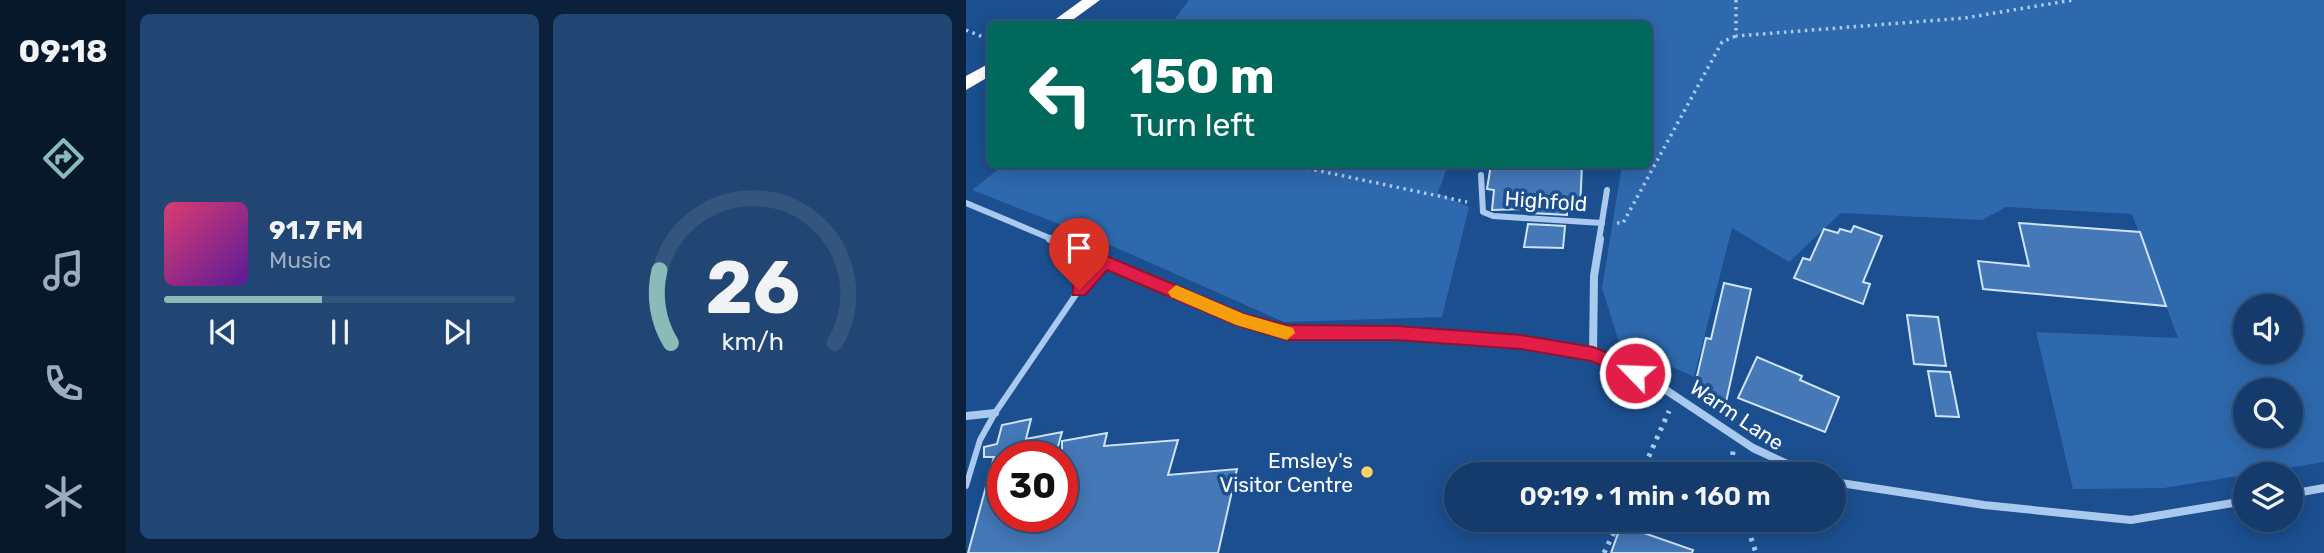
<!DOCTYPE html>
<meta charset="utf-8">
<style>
body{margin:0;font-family:Rubik,sans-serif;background:#214673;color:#f1f3f6;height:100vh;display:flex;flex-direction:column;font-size:26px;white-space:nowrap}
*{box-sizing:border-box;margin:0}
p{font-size:23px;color:#9dadc1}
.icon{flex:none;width:38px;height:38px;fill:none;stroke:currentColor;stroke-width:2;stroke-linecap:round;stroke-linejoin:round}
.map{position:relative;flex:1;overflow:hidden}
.details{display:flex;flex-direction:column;gap:14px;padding:14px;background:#0b203b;width:840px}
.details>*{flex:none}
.hud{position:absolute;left:21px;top:21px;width:665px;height:147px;border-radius:10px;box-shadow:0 4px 18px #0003,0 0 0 2px #33557e;background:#00695c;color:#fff;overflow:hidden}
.fabs{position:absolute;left:1267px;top:294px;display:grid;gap:14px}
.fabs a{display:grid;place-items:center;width:70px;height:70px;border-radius:50%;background:#143b6b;box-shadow:0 4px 18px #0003,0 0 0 2px #33557e;font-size:35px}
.speed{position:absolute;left:21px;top:441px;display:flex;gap:14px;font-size:35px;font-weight:700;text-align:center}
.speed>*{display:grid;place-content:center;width:91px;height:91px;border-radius:50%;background:#143b6b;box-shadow:0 4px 18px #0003,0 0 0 2px #33557e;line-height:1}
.speed .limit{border:10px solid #d22;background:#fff;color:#111}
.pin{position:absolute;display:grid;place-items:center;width:60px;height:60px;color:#fff;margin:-72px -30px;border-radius:50% 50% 50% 0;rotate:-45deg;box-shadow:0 0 7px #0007}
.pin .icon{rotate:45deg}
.me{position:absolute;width:77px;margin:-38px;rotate:294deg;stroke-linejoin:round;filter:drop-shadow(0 0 5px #0008)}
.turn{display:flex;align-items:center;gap:24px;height:147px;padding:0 28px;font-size:32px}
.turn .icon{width:91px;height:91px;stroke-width:2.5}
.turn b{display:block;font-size:49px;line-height:60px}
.details .widget{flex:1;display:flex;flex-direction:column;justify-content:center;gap:10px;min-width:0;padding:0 24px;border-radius:10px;background:#214673}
.details .dial{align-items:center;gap:0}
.dial svg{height:182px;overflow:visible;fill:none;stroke:#33557e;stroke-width:7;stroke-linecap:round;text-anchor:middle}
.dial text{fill:#f1f3f6;stroke:none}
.song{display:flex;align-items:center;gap:21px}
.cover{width:84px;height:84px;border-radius:10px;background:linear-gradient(135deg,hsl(340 70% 55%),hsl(270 70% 35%))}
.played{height:7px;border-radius:4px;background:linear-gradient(90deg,#8bbbb9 45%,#33557e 45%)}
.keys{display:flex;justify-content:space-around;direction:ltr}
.details .tiles{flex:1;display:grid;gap:14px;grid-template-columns:repeat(2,1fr)}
.trip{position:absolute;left:478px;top:462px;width:402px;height:70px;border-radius:35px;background:#143b6b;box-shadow:0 4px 18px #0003,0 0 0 2px #33557e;font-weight:600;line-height:70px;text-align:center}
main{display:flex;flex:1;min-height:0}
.tabs{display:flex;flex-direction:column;width:126px;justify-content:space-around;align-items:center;background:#08182b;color:#9dadc1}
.tabs .icon{width:49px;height:49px}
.tabs .current{color:#8bbbb9}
.tabs b{font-size:32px;color:#f1f3f6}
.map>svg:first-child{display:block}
.green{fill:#2e69ad;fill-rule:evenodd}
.building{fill:#4478b7;stroke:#cfe3fa;stroke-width:2}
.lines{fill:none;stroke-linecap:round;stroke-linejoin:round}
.path-far1{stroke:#a9c9ee;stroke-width:3.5;stroke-dasharray:2.5 4.5;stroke-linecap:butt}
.path{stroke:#a9c9ee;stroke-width:5;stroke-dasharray:3.5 6;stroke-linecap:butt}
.lane{stroke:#a9c9ee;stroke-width:6}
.street-far1{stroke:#a9c9ee;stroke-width:6}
.street{stroke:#a9c9ee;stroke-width:8}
.highway{fill:#fff;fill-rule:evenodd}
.route{fill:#e11d48;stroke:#92132f;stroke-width:2}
.slow{fill:#f59e0b}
.poi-dot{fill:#ffd166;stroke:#1b4f8f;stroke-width:2.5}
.labels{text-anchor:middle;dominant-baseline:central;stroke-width:7;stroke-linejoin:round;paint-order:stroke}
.street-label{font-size:21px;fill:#fff;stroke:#1b4f8f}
.poi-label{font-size:21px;fill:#fff;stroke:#1b4f8f;text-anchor:end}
</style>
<main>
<nav class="tabs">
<b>09:18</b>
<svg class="icon current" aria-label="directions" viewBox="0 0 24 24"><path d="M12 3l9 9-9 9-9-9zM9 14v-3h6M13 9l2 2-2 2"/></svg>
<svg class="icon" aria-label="music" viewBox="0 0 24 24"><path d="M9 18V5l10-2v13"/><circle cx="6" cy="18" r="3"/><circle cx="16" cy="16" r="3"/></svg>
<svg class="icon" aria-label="phone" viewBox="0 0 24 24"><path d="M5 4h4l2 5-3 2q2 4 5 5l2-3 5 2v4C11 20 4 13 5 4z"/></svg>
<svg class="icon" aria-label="climate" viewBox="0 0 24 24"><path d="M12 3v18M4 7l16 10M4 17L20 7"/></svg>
</nav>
<section class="details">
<div class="tiles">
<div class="widget">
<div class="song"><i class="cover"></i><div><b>91.7 FM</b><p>Music</p></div></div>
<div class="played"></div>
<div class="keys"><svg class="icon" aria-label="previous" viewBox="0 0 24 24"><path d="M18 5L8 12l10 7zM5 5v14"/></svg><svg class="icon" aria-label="pause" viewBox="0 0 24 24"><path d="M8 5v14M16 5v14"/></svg><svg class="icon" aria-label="next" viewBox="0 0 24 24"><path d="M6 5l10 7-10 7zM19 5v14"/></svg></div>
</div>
<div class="widget dial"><svg viewBox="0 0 100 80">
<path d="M14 69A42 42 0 1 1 86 69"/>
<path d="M14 69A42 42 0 0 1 9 37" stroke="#8bbbb9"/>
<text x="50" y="56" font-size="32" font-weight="700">26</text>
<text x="50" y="72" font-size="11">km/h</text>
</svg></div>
</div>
</section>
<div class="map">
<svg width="1358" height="553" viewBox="0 0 1358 553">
<rect width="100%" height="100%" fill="#1b4f8f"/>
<g class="green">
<path d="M223,0h1135v462l-160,26 -91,1 -37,-157 142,6 -46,-124 -126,-7 -24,13 -141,-7 -52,49 -57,-34 -38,149 -75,-35 -17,-54 20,-123 26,-1v-140h-477zM1279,306h46v46h-46zM1279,390h46v46h-46z"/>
<polygon points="482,164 472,193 503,207 476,317 318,322 126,237 6,190 38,165"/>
</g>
<g class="building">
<polygon points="525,164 616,164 614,210 601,210 601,215 564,213 564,209 526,210 528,190 521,189"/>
<polygon points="1053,223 1174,232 1200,306 1017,289 1012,261 1063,266"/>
<polygon points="562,224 599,226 597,248 558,247"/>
<polygon points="888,226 916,236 897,282 904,284 897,304 828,278 837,258 844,260 858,229 872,233 874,229 885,232"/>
<polygon points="758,283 785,289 758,411 729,385 740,338 745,339"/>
<polygon points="941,315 972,317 980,366 948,364"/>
<polygon points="791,357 836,376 834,380 873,397 859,432 772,398"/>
<polygon points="962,371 984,372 993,417 970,416"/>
<polygon points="65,419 60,439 96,432 89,457 37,457 37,516 96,516 96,441 141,433 138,446 212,440 202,475 271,469 252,553 2,553 28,457 18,457 18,447 31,444 36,425"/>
<polygon points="655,525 727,550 726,553 645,553"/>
</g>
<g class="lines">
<g class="path-far1">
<polyline points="770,0 770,36 999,18 1107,0"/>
<polyline points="0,30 24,40"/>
<polyline points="321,164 501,202"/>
<polyline points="651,223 657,223 756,42 770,36"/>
</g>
<g class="path">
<polyline points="675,474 703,411"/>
<polyline points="765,474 767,451"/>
<polyline points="779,520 790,553"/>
<polyline points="638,553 654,520"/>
</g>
<polyline class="lane" points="0,486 14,440 29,413 113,290 138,262"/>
<g class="street-far1">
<polyline points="515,175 517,212 527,216 636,223"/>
<polyline points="0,203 88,240"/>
<polyline points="633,240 641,190"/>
</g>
<g class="street">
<polyline points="84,239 276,320 316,332 503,336 577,344 625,354 682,378 787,448 843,474"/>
<polyline points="627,354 628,276 634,239"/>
<polyline points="0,416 29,413"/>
<polyline points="868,482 1018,505 1165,520 1279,501"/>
<polyline points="1325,494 1358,488"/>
</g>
<g class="highway">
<polygon points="116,0 134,0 101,24 83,24"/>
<polygon points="24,63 24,76 0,90 0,76"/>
</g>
</g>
<polygon class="route" points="138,255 278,314 321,325 431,326 555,335 627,347 675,367 678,373 669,380 625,361 555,349 431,340 321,340 270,325 141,270 119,295 107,295 107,286 133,257"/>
<polygon class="slow" points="210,285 278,314 327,328 329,333 321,340 270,325 205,297 202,292"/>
<circle class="poi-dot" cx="401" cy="472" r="7"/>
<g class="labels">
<g class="street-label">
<text transform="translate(580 201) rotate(4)">Highfold</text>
<text transform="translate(771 415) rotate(34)">Warm Lane</text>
</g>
<g class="poi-label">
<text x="387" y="460">Emsley's<tspan x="387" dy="24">Visitor Centre</tspan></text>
</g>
</g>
</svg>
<div class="fabs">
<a><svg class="icon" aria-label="sound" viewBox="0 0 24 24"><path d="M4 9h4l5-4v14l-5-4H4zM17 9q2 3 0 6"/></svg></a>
<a><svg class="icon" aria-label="search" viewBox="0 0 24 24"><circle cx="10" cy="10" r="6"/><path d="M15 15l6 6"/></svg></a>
<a><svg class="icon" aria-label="layers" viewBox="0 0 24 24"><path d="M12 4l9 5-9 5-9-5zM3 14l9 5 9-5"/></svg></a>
</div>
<div class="speed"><div class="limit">30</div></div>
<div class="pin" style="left:113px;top:290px;background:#d93025"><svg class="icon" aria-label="arrive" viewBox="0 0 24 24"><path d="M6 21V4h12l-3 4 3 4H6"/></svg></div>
<svg class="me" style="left:669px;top:373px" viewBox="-20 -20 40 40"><circle r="17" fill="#e11d48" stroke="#fff" stroke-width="3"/><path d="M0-11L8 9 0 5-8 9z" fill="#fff"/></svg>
<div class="trip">09:19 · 1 min · 160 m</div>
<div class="hud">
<div class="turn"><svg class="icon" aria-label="left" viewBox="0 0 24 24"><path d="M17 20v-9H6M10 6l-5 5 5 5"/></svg><div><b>150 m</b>Turn left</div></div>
</div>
</div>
</main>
